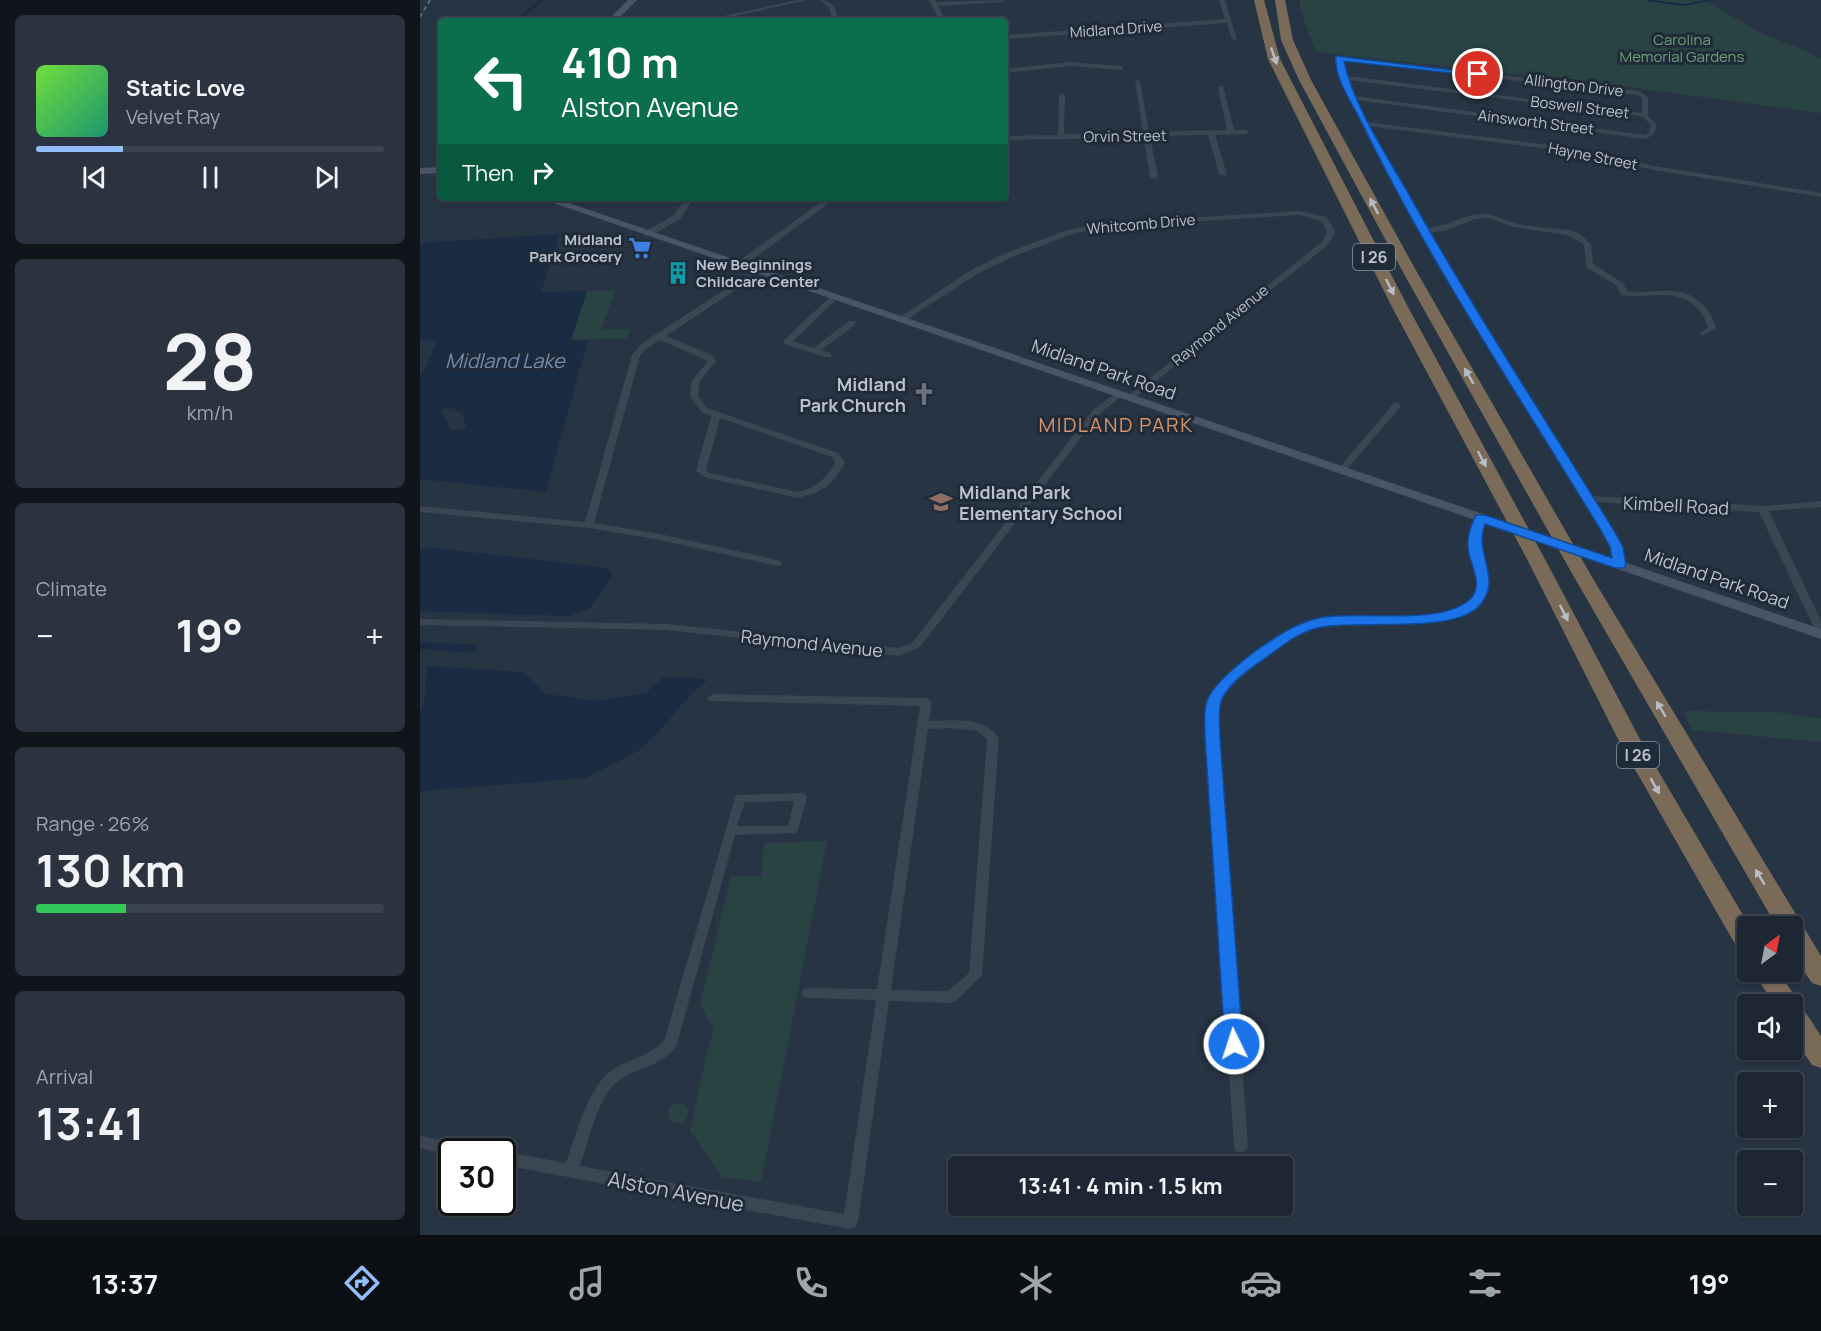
<!DOCTYPE html>
<meta charset="utf-8">
<style>
body{margin:0;font-family:Manrope,sans-serif;background:#2a333f;color:#f1f3f6;height:100vh;display:flex;flex-direction:column;font-size:22px;white-space:nowrap}
*{box-sizing:border-box;margin:0}
p{font-size:20px;color:#a0a5ac}
.icon{flex:none;width:33px;height:33px;fill:none;stroke:currentColor;stroke-width:2;stroke-linecap:round;stroke-linejoin:round}
.map{position:relative;flex:1;overflow:hidden}
.sheet{display:flex;flex-direction:column;gap:15px;padding:15px;background:#10151c;width:420px}
.sheet>*{flex:none}
.banner{position:absolute;left:18px;top:18px;width:570px;height:183px;border-radius:6px;box-shadow:0 2px 4px #0004,0 0 0 2px #3b444e;background:#0b6e4f;color:#fff;overflow:hidden}
.needle{width:39px;rotate:32deg}
.tools{position:absolute;left:1317px;top:916px;display:grid;gap:12px}
.tools a{display:grid;place-items:center;width:66px;height:66px;border-radius:6px;background:#1d2733;box-shadow:0 2px 4px #0004,0 0 0 2px #3b444e;font-size:30px}
.speed{position:absolute;left:18px;top:1138px;display:flex;gap:12px;font-size:30px;font-weight:700;text-align:center}
.speed>*{display:grid;place-content:center;width:78px;height:78px;border-radius:50%;background:#1d2733;box-shadow:0 2px 4px #0004,0 0 0 2px #3b444e;line-height:1}
.speed .limit{border:3px solid #111;border-radius:9px;background:#fff;color:#111}
.pin{position:absolute;display:grid;place-items:center;width:51px;height:51px;color:#fff;margin:-26px;border:3px solid #fff;border-radius:50%;box-shadow:0 2px 6px #0007}
.me{position:absolute;width:66px;margin:-33px;rotate:356deg;stroke-linejoin:round;filter:drop-shadow(0 0 4px #0008)}
.turn{display:flex;align-items:center;gap:21px;height:126px;padding:0 24px;font-size:27px}
.turn .icon{width:78px;height:78px;stroke-width:2.5}
.turn b{display:block;font-size:42px;line-height:51px}
.then{display:flex;align-items:center;height:57px;padding:0 24px;background:#0003;gap:12px;font-size:22px}
.big{font-size:45px;font-weight:700;line-height:1.1}
.sheet .widget{flex:1;display:flex;flex-direction:column;justify-content:center;gap:9px;min-width:0;padding:0 21px;border-radius:9px;background:#2a333f}
.sheet .dial{align-items:center;gap:0}
.dial b{font-size:78px;line-height:1}
.song{display:flex;align-items:center;gap:18px}
.cover{width:72px;height:72px;border-radius:9px;background:linear-gradient(135deg,hsl(100 70% 55%),hsl(160 70% 35%))}
.played{height:6px;border-radius:3px;background:linear-gradient(90deg,#90befa 25%,#3b444e 25%)}
.keys{display:flex;justify-content:space-around;direction:ltr}
.heat{display:flex;justify-content:space-between;align-items:center;font-size:33px;direction:ltr}
.charge{height:9px;border-radius:4px;background:linear-gradient(90deg,#34c759 26%,#3b444e 0)}
.trip{position:absolute;left:528px;top:1156px;width:345px;height:60px;border-radius:6px;background:#1d2733;box-shadow:0 2px 4px #0004,0 0 0 2px #3b444e;font-weight:700;line-height:60px;text-align:center}
.tabs{display:flex;height:96px;justify-content:space-around;align-items:center;background:#0c1014;color:#a0a5ac}
.tabs .icon{width:42px;height:42px}
.tabs .selected{color:#90befa}
.tabs b{font-size:27px;color:#f1f3f6}
main{display:flex;flex:1;min-height:0}
.map>svg:first-child{display:block}
.green{fill:#294344}
.water{fill:#192c42;fill-rule:evenodd}
.lines{fill:none;stroke-linecap:round;stroke-linejoin:round}
.stream{stroke:#192c42;stroke-width:2}
.street{fill:#3b4653;fill-rule:evenodd}
.secondary{fill:#495566;fill-rule:evenodd}
.highway{fill:#796b58;fill-rule:evenodd}
.rail{stroke:#5d6a7a;stroke-width:2;stroke-dasharray:4 4;stroke-linecap:butt}
.oneway{fill:#b6bdc7}
.route{fill:#1a73e8;stroke:#114b97;stroke-width:1.5}
.labels{text-anchor:middle;dominant-baseline:central;stroke-width:6;stroke-linejoin:round;paint-order:stroke}
.far-street-label{font-size:15px;fill:#b9c1cd;stroke:#202b39}
.far-park-label{font-size:15px;fill:#6f9e78;stroke:#202b39}
.far-poi-label{font-size:15px;font-weight:bold;fill:#b9c1cd;stroke:#202b39;text-anchor:end}
.shield{fill:#202b39;stroke:#8b94a1;stroke-width:1.5}
.shield-label{font-size:16px;font-weight:bold;fill:#b9c1cd}
.street-label{font-size:18px;fill:#b9c1cd;stroke:#202b39}
.poi-label{font-size:18px;font-weight:bold;fill:#b9c1cd;stroke:#202b39;text-anchor:end}
.water-label{font-size:20px;font-style:italic;fill:#718dac;stroke:#202b39}
.neighbourhood-label{font-size:20px;letter-spacing:1.5px;fill:#d89368;stroke:#202b39}
.near-street-label{font-size:21px;fill:#b9c1cd;stroke:#202b39}
</style>
<main>
<section class="sheet">
<div class="widget">
<div class="song"><i class="cover"></i><div><b>Static Love</b><p>Velvet Ray</p></div></div>
<div class="played"></div>
<div class="keys"><svg class="icon" aria-label="previous" viewBox="0 0 24 24"><path d="M18 5L8 12l10 7zM5 5v14"/></svg><svg class="icon" aria-label="pause" viewBox="0 0 24 24"><path d="M8 5v14M16 5v14"/></svg><svg class="icon" aria-label="next" viewBox="0 0 24 24"><path d="M6 5l10 7-10 7zM19 5v14"/></svg></div>
</div>
<div class="widget dial"><b>28</b><p>km/h</p></div>
<div class="widget"><p>Climate</p>
<div class="heat"><a>−</a><b class="big">19°</b><a>+</a></div>
</div>
<div class="widget"><p>Range · 26%</p><b class="big">130 km</b><div class="charge"></div></div>
<div class="widget"><p>Arrival</p><b class="big">13:41</b></div>
</section>
<div class="map">
<svg width="1401" height="1235" viewBox="0 0 1401 1235">
<rect width="100%" height="100%" fill="#273444"/>
<g class="green">
<polygon points="880,0 1284,0 1345,35 1377,47 1401,59 1401,113 1185,84 896,52 880,9"/>
<polygon points="196,290 181,330 210,329 207,338 151,340 167,291"/>
<polygon points="1263,711 1356,712 1401,719 1401,742 1272,730"/>
<polygon points="407,841 341,1182 302,1177 270,1131 287,1052 294,1029 280,1005 311,876 341,876 344,843"/>
<circle cx="258" cy="1113" r="10"/>
</g>
<g class="water">
<path d="M140,234l-19,58 46,-1 -16,49h17l-42,152 -126,-13v-101l18,-37 -18,-1v-97zM32,408l10,6 4,12 -4,4h-11l-10,-18 1,-3z"/>
<polygon points="7,547 188,568 192,576 170,608 150,616 0,611 0,551"/>
<polygon points="0,642 58,645 54,653 0,649"/>
<polygon points="7,666 103,672 126,694 176,701 226,693 242,678 262,677 288,679 269,696 239,732 218,751 166,778 0,791 0,712 4,702"/>
</g>
<g class="lines">
<g class="stream">
<polyline points="1227,0 1263,5 1291,0"/>
<polyline points="96,21 122,0"/>
<polyline points="21,47 21,52"/>
</g>
<g class="street">
<polygon points="377,0 388,0 292,21 280,21"/>
<path d="M400,0c14,0 16,10 19,21h-6l-4,-13z"/>
<polygon points="509,0 515,0 516,2 585,0 582,2 518,6 526,21 520,21"/>
<polygon points="799,0 805,0 817,40 812,39 807,23 585,39 585,35 805,19"/>
<path d="M919,56l300,35 9,6v19l9,9 -3,9 -8,5 -290,-39 10,22 208,26 80,18 167,27v4l-167,-27 -80,-18 -206,-26 59,102c19,-1 35,-13 54,-14 13,-1 23,6 36,10 18,4 37,3 56,7l8,4 10,9 2,20 30,19 4,8c29,5 52,-10 76,14 7,7 11,14 13,24l-13,6 -4,-2 9,-5c-2,-9 -6,-14 -12,-21 -22,-21 -48,-7 -75,-12l-4,-9 -31,-19 -2,-23 -17,-9 -54,-8 -24,-9 -14,1 -28,11 -18,3 162,263 172,10 58,-5v6l-52,4 52,110v14l-5,-3 -57,-120 -164,-10 27,45 3,18 -5,3 -4,-1 -4,-20c-67,-111 -139,-222 -202,-335 -28,-50 -60,-99 -74,-154zM923,60l294,35 5,3v15l-295,-37zM928,80l285,35 10,2 8,8 -2,7 -4,3 -291,-39z"/>
<polygon points="651,62 701,66 704,68 701,70 651,66 585,73 585,69"/>
<polygon points="715,80 720,81 729,132 807,130 798,87 803,86 814,130 826,130 829,132 826,134 795,135 807,174 806,176 799,174 788,135 730,136 738,177 734,179 730,177 723,137 644,139 641,140 638,139 585,140 585,136 638,135 639,95 642,93 645,95 644,134 723,133"/>
<polygon points="20,85 21,89 18,88 18,86"/>
<polygon points="266,198 274,198 260,219 230,236 224,236 224,232 254,215"/>
<polygon points="407,198 416,198 322,267 316,267 316,263"/>
<polygon points="879,211 907,217 915,232 908,245 712,400 709,401 705,398 902,242 907,232 901,221 879,215 685,227 652,234 592,257 557,274 483,322 477,322 476,320 551,270 586,253 647,230 685,223"/>
<path d="M337,269h6l1,2 -98,65 46,19 4,6 -16,20 -2,15 9,12 131,45 7,9 -8,14 -10,10 -12,7 -17,5 -91,-20 -11,-7 15,-55 -10,-4 -11,-16 2,-15 16,-20 -48,-21 -14,9 -6,7 -46,167 66,11 117,26 4,1 1,2 -1,2 -4,1 -117,-26 -71,-12 -169,-16v-6l165,16 47,-167 8,-10 16,-11zM300,418l112,39 3,5c-7,16 -20,26 -37,30l-88,-19 -4,-3z"/>
<polygon points="412,295 415,295 419,297 373,341 394,348 429,321 435,321 435,325 401,350 411,353 411,357 405,357 364,344 364,340"/>
<polygon points="699,391 703,394 702,396 680,413 500,647 480,656 247,630 0,625 0,619 247,624 479,648 492,643 674,409"/>
<polygon points="977,402 981,405 980,407 924,473 918,473 916,471 918,469 974,403"/>
<path d="M1061,515l5,3c-3,8 -8,17 -7,26 0,23 19,39 -2,61 -29,30 -119,12 -161,22 -23,6 -45,21 -62,37 -8,7 -31,28 -34,37 -3,8 -1,28 -1,37l29,408 -2,5 -5,1 -5,-1 -2,-5 -27,-408c1,-11 -2,-26 1,-37 3,-10 28,-33 37,-41 21,-20 47,-35 76,-41 10,-2 21,-3 32,-3 30,-1 100,8 119,-19 13,-17 -3,-34 -3,-53 0,-9 4,-18 7,-26z"/>
<path d="M293,694l213,4 6,4 -3,19c24,0 54,-6 70,17l-17,237 -26,26 -5,2 -62,-2 -31,221 -3,5 -5,2 -348,-64v-13h-2l2,-1 64,12c10,-28 22,-79 49,-95 16,-9 35,-13 49,-27l72,-246 65,-2 4,1 2,3 -10,36 -62,2 -58,209c-11,22 -41,23 -59,37 -21,17 -29,60 -38,85l264,48 32,-214 -68,-2 -5,-1 -2,-4 2,-4 5,-1 69,1 43,-283 -211,-5 -2,-3zM531,728l26,3 10,8 -18,234 -21,18 -57,-1 37,-261zM374,801l-6,25h-51l8,-24z"/>
<polygon points="0,1136 51,1145 56,1147 58,1152 32,1152 32,1155 0,1148"/>
</g>
<g class="secondary">
<polygon points="208,0 217,0 196,21 187,21"/>
<polygon points="21,167 21,173 0,174 0,168"/>
<polygon points="119,198 134,198 1401,629 1401,639"/>
</g>
<g class="highway">
<polygon points="834,0 844,0 860,59 988,307 1126,561 1223,745 1330,927 1328,927 1328,953 1319,951 1201,745 1108,561 972,307 848,59"/>
<polygon points="855,0 865,0 873,40 891,80 998,274 1172,577 1401,956 1401,986 1392,983 1372,953 1372,927 1357,927 1154,577 984,274 879,80 861,40"/>
<polygon points="1334,972 1359,972 1401,1036 1401,1068 1392,1065 1372,1035 1372,1005 1354,1005"/>
</g>
<polyline class="rail" points="0,17 10,0"/>
</g>
<defs><path id="oneway-solid" d="M-6-.8H1V-3.2L6.5 0L1 3.2V.8H-6Z" transform="scale(1.5)"/></defs>
<g class="oneway">
<use href="#oneway-solid" transform="translate(854 56) rotate(71)"/>
<use href="#oneway-solid" transform="translate(954 206) rotate(-118)"/>
<use href="#oneway-solid" transform="translate(970 287) rotate(63)"/>
<use href="#oneway-solid" transform="translate(1049 376) rotate(-120)"/>
<use href="#oneway-solid" transform="translate(1062 459) rotate(62)"/>
<use href="#oneway-solid" transform="translate(1144 613) rotate(63)"/>
<use href="#oneway-solid" transform="translate(1241 709) rotate(-121)"/>
<use href="#oneway-solid" transform="translate(1235 786) rotate(60)"/>
<use href="#oneway-solid" transform="translate(1340 877) rotate(-121)"/>
</g>
<path class="route" d="M916,56l146,18 -4,2 -134,-15c9,43 41,92 63,130 64,115 137,226 206,338l10,18 3,18 -2,3h-9l-130,-44c-12,29 19,56 -6,82 -26,28 -119,14 -157,21 -23,4 -40,19 -59,33 -14,9 -35,25 -42,41 -3,10 -1,27 -1,37l23,306 -3,5 -6,3 -6,-3 -3,-5 -20,-306c0,-11 -2,-26 2,-37 5,-16 34,-39 47,-49 21,-14 39,-28 65,-34 39,-8 118,8 149,-17 19,-16 0,-37 0,-55 -1,-11 3,-21 8,-31h9l127,43 -2,-11 -10,-18c-81,-134 -170,-265 -238,-406 -9,-19 -29,-46 -26,-67z"/>
<defs>
<g id="supermarket-bare" transform="scale(1.8)"><path d="M-6-5.5h2.5l.6 2H6L4.5 2H-2.5L-4.4-4H-6ZM-1.5 3.2a1.3 1.3 0 1 0 .1 0ZM3 3.2a1.3 1.3 0 1 0 .1 0Z" fill="#3f7fe0" stroke="#202b39" stroke-width="2.5" paint-order="stroke"/></g>
<g id="building-bare" transform="scale(1.8)"><path d="M-4-6H4V6H1V3H-1V6H-4ZM-2.5-4.3h1.7v1.8h-1.7ZM.8-4.3h1.7v1.8H.8ZM-2.5-1h1.7V.8h-1.7ZM.8-1h1.7V.8H.8Z" fill="#0f9aa8" stroke="#202b39" stroke-width="2.5" paint-order="stroke"/></g>
<g id="church-bare" transform="scale(1.8)"><path d="M-1.2-6h2.4v3.5h3.3v2.4h-3.3V6h-2.4V-.1h-3.3v-2.4h3.3Z" fill="#6b7280" stroke="#202b39" stroke-width="2.5" paint-order="stroke"/></g>
<g id="school-bare" transform="scale(1.8)"><path d="M0-5L7-2L0 1L-7-2ZM-4 1L0 2.5L4 1V4Q0 6-4 4Z" fill="#8d6e63" stroke="#202b39" stroke-width="2.5" paint-order="stroke"/></g>
</defs>
<g fill-rule="evenodd">
<use href="#supermarket-bare" x="220" y="248"/>
<use href="#building-bare" x="258" y="273"/>
<use href="#church-bare" x="504" y="394"/>
<use href="#school-bare" x="521" y="502"/>
</g>
<g class="labels">
<g class="far-street-label">
<text transform="translate(696 29) rotate(-4)">Midland Drive</text>
<text transform="translate(1154 85) rotate(7)">Allington Drive</text>
<text transform="translate(1160 107) rotate(7)">Boswell Street</text>
<text transform="translate(1116 122) rotate(7)">Ainsworth Street</text>
<text transform="translate(705 136) rotate(-1)">Orvin Street</text>
<text transform="translate(1173 156) rotate(11)">Hayne Street</text>
<text transform="translate(721 224) rotate(-5)">Whitcomb Drive</text>
<text transform="translate(800 325) rotate(-39)">Raymond Avenue</text>
</g>
<g class="far-park-label">
<text x="1262" y="39">Carolina<tspan x="1262" dy="17">Memorial Gardens</tspan></text>
</g>
<g class="far-poi-label">
<text x="202" y="239">Midland<tspan x="202" dy="17">Park Grocery</tspan></text>
<text x="276" y="264" text-anchor="start">New Beginnings<tspan x="276" dy="17">Childcare Center</tspan></text>
</g>
<g class="shield">
<rect x="933" y="244" width="42" height="26" rx="4.5"/>
<rect x="1197" y="742" width="42" height="26" rx="4.5"/>
</g>
<g class="shield-label">
<text x="954" y="257">I 26</text>
<text x="1218" y="755">I 26</text>
</g>
<g class="street-label">
<text transform="translate(684 369) rotate(19)">Midland Park Road</text>
<text transform="translate(1256 505) rotate(3)">Kimbell Road</text>
<text transform="translate(1297 578) rotate(19)">Midland Park Road</text>
<text transform="translate(392 643) rotate(6)">Raymond Avenue</text>
</g>
<g class="poi-label">
<text x="486" y="384">Midland<tspan x="486" dy="21">Park Church</tspan></text>
<text x="539" y="492" text-anchor="start">Midland Park<tspan x="539" dy="21">Elementary School</tspan></text>
</g>
<g class="water-label">
<text x="85" y="360">Midland Lake</text>
</g>
<g class="neighbourhood-label">
<text x="696" y="424">MIDLAND PARK</text>
</g>
<g class="near-street-label">
<text transform="translate(256 1191) rotate(11)">Alston Avenue</text>
</g>
</g>
</svg>
<div class="tools">
<a><svg class="needle" viewBox="-14 -14 28 28"><path d="M0-13l5 13h-10z" fill="#e53935"/><path d="M0 13l5-13h-10z" fill="#a0a5ac"/></svg></a>
<a><svg class="icon" aria-label="sound" viewBox="0 0 24 24"><path d="M4 9h4l5-4v14l-5-4H4zM17 9q2 3 0 6"/></svg></a>
<a>+</a>
<a>−</a>
</div>
<div class="speed"><div class="limit">30</div></div>
<div class="pin" style="left:1058px;top:74px;background:#d93025"><svg class="icon" aria-label="arrive" viewBox="0 0 24 24"><path d="M6 21V4h12l-3 4 3 4H6"/></svg></div>
<svg class="me" style="left:814px;top:1044px" viewBox="-20 -20 40 40"><circle r="17" fill="#1a73e8" stroke="#fff" stroke-width="3"/><path d="M0-11L8 9 0 5-8 9z" fill="#fff"/></svg>
<div class="trip">13:41 · 4 min · 1.5 km</div>
<div class="banner">
<div class="turn"><svg class="icon" aria-label="left" viewBox="0 0 24 24"><path d="M17 20v-9H6M10 6l-5 5 5 5"/></svg><div><b>410 m</b>Alston Avenue</div></div>
<div class="then">Then<svg class="icon" aria-label="right" viewBox="0 0 24 24"><path d="M7 20v-9h11M14 6l5 5-5 5"/></svg></div>
</div>
</div>
</main>
<nav class="tabs">
<b>13:37</b>
<svg class="icon selected" aria-label="directions" viewBox="0 0 24 24"><path d="M12 3l9 9-9 9-9-9zM9 14v-3h6M13 9l2 2-2 2"/></svg>
<svg class="icon" aria-label="music" viewBox="0 0 24 24"><path d="M9 18V5l10-2v13"/><circle cx="6" cy="18" r="3"/><circle cx="16" cy="16" r="3"/></svg>
<svg class="icon" aria-label="phone" viewBox="0 0 24 24"><path d="M5 4h4l2 5-3 2q2 4 5 5l2-3 5 2v4C11 20 4 13 5 4z"/></svg>
<svg class="icon" aria-label="climate" viewBox="0 0 24 24"><path d="M12 3v18M4 7l16 10M4 17L20 7"/></svg>
<svg class="icon" aria-label="car" viewBox="0 0 24 24"><path d="M5 17H2v-5l4-1 3-4h7l3 4 3 1v5h-3M9 17h6M6 11h13"/><circle cx="7" cy="17" r="2"/><circle cx="17" cy="17" r="2"/></svg>
<svg class="icon" aria-label="filters" viewBox="0 0 24 24"><path d="M4 7h16M4 17h16"/><circle cx="9" cy="7" r="2"/><circle cx="15" cy="17" r="2"/></svg>
<b>19°</b>
</nav>
